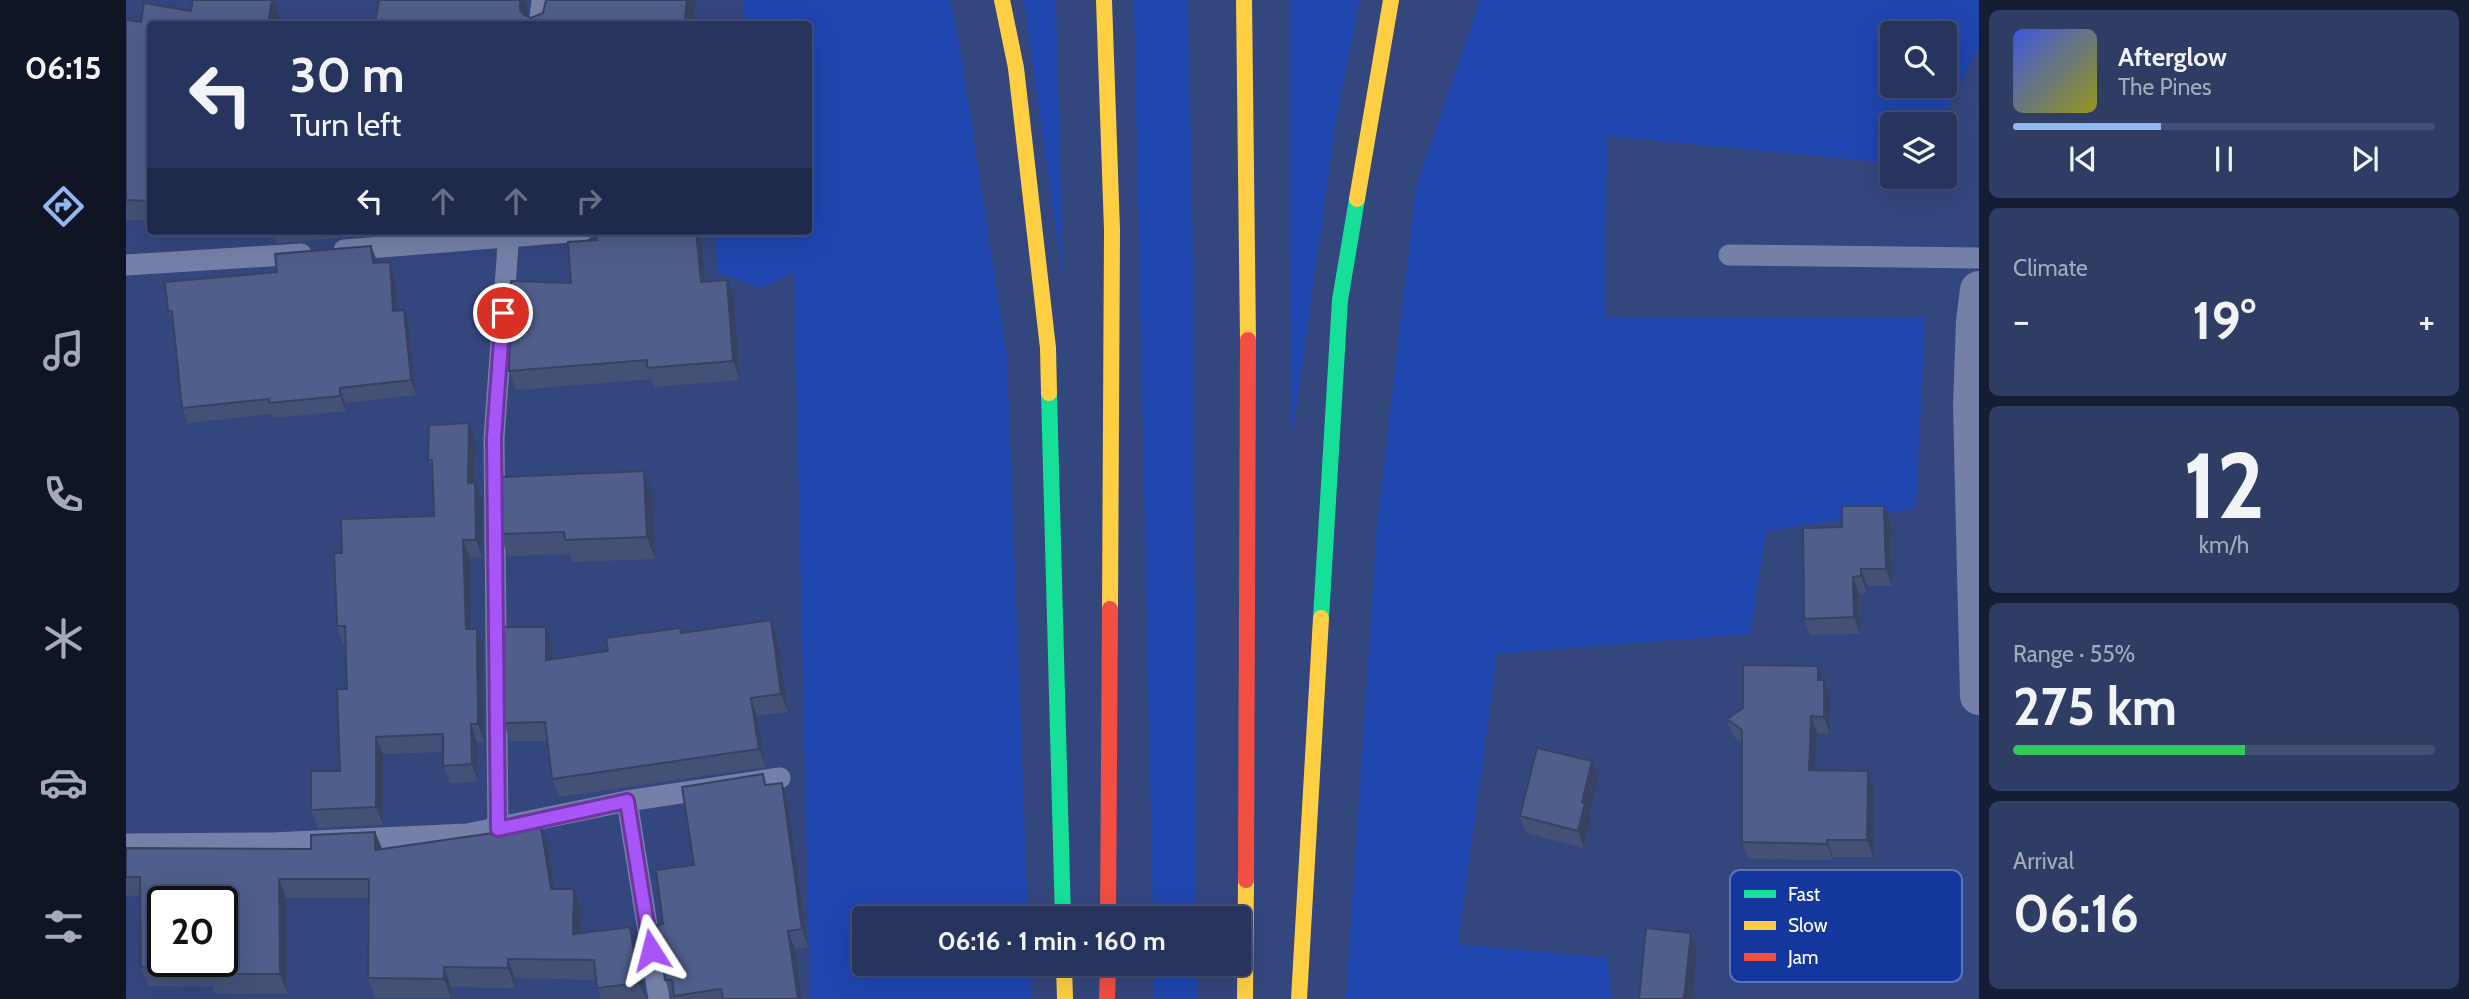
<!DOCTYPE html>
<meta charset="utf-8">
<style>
body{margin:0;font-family:Cabin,sans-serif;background:#2f3c64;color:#f1f3f6;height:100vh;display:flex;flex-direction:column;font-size:26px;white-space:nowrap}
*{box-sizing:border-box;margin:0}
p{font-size:23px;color:#a4aabc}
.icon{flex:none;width:38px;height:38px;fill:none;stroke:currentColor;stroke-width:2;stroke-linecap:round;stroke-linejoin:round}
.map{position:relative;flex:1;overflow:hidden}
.details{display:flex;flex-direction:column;gap:10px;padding:10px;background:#151d34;width:490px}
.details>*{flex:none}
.hud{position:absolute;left:21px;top:21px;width:665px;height:214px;border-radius:7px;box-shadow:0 7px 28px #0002,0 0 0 2px #434f73;background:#27345e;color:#f1f3f6;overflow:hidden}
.tools{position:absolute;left:1754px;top:21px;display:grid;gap:14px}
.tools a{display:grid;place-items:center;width:77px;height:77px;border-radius:7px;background:#27345e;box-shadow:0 7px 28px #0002,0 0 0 2px #434f73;font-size:35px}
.speed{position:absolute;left:21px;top:886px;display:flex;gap:14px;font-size:35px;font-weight:700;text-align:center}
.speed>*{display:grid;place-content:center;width:91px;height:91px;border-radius:50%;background:#27345e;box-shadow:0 7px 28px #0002,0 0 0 2px #434f73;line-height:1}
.speed .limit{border:4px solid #111;border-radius:10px;background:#fff;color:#111}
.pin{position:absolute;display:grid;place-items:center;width:60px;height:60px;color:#fff;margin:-30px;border:4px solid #fff;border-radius:50%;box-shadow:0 2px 7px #0007}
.me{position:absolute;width:77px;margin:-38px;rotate:351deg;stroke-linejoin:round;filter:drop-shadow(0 0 5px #0008)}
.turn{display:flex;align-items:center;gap:24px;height:147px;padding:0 28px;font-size:32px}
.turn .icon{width:91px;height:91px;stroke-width:2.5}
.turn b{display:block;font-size:49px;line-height:60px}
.lanes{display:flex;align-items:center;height:66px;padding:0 28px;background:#0003;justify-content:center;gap:35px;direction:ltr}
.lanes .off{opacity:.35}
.big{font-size:52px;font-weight:800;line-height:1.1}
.details .tile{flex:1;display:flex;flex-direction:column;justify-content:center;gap:10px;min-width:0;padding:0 24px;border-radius:10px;background:#2f3c64}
.details .dial{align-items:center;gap:0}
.dial b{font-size:91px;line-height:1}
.song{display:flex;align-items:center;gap:21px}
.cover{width:84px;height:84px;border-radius:10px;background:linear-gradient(135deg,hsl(230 70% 55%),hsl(60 70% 35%))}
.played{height:7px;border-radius:4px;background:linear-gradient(90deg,#90b9f0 35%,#434f73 35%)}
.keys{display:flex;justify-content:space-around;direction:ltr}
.heat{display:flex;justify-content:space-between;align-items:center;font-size:38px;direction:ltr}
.charge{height:10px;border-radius:5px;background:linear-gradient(90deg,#34c759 55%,#434f73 0)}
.trip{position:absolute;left:726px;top:906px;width:399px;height:70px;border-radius:7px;background:#27345e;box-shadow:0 7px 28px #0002,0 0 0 2px #434f73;font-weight:800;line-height:70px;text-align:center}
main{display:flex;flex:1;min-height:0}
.dock{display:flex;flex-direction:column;width:126px;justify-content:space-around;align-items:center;background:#101526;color:#a4aabc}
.dock .icon{width:49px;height:49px}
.dock .current{color:#90b9f0}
.dock b{font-size:32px;color:#f1f3f6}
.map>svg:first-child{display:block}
.green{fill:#1f46af;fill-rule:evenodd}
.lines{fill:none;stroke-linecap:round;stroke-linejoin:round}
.lane{stroke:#7480a7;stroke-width:21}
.street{stroke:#7480a7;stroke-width:38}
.fast{stroke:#16e098;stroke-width:16}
.slow{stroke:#ffcf43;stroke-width:16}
.jam{stroke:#f24e42;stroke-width:16}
.wall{fill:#445177}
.shaded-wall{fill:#374261}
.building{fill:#4f5e8a;stroke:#374261;stroke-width:2;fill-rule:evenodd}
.route-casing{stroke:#6d37a1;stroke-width:18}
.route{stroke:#a855f7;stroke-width:12}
.key{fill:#14379d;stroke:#5a73ba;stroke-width:2}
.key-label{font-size:19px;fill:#fff}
</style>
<main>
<nav class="dock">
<b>06:15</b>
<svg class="icon current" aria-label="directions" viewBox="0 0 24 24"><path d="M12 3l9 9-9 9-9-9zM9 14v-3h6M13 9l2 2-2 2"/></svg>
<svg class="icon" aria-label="music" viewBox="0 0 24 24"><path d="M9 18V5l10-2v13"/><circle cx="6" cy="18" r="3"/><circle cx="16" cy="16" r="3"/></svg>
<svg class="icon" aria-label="phone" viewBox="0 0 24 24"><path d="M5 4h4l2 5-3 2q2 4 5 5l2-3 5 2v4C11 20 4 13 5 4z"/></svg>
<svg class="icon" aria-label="climate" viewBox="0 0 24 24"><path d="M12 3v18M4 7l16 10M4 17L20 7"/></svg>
<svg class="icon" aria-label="car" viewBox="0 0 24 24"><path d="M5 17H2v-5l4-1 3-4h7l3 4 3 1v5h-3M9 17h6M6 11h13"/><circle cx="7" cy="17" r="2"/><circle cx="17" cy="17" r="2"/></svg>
<svg class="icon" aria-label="filters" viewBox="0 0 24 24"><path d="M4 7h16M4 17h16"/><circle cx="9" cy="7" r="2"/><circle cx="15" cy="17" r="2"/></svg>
</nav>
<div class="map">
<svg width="1853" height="999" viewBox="0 0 1853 999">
<rect width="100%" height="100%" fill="#34467e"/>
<g class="green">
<polygon points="617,0 823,0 832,36 881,357 902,919 738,919 738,964 904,964 905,999 684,999 668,273 635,288 592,273 589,231 682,231 682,24 619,24"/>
<polygon points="897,0 930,0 937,280 899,8"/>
<polygon points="1008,0 1062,0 1067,256 1070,919 1027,919"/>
<polygon points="1163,0 1234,0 1210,119 1165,446"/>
<path d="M1354,0h499v47l-39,77h-48v39l-285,-27 -2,181h320l-9,191 -150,23 -16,103 -253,20 -39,290 149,14 5,41h-266l31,-472 39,-339zM1766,33h52v53h-52z"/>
<rect x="1028" y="964" width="43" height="35"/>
</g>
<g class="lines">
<g class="lane">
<polyline points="413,24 416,2"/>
<polyline points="218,250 456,231"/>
<polyline points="1603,255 1853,258"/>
<polyline points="0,265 175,254"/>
<polyline points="501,801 533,999"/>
<polyline points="372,829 368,438 383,231"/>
<polyline points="0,844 146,843 341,834 501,801 654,778"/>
</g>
<polyline class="street" points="1853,290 1849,322 1846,405 1853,696"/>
<g class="fast">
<polyline points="923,393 937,919"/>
<polyline points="1195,618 1214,300 1231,199"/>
</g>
<g class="slow">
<polyline points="876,0 890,68 922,348 923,393"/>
<polyline points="978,0 986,230 984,609"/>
<polyline points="1118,0 1122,340"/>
<polyline points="1231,199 1265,0"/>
<polyline points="938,964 939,999"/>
<polyline points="1119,999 1120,880"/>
<polyline points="1173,999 1195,618"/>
</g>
<g class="jam">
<polyline points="1120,880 1122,340"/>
<polyline points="982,919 984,609"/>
<polyline points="981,999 982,964"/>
</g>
</g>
<g class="wall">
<polygon points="148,0 154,18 153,24 24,24 24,220 0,220 0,20 15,22 65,11"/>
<polygon points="147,231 247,231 247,235 151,243"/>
<polygon points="572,234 577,249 580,281 608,298 614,380 528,387 525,379 390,390 383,371 445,283 471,240"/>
<polygon points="264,262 269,277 272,311 283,325 290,395 219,403 220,411 148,418 147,414 62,423 56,408 48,326 42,311 251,263"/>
<polygon points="350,441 349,482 356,500 356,557 344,558 346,629 351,629 357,646 358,742 351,742 352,782 324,783 317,766 317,752 257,754 257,825 192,828 185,810 214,771 221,689 219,644 217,644 211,626 216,553 308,516 306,471 302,460"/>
<polygon points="526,493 529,559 447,562 444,554 382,556 374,534"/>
<polygon points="1765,523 1766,586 1741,586 1741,593 1733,594 1734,634 1684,635 1678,619 1716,527"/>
<polygon points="645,620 652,639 662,712 631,716 640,767 433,797 426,779 421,741 384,741 378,723 426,645 427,659 482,651 556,633"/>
<polygon points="1697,680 1704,697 1704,734 1691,733 1690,770 1748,788 1747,857 1707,857 1707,860 1622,859 1616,842 1616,743 1607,736 1601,719"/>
<polygon points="1466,761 1472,778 1463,814 1465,820 1458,848 1400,833 1394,816"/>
<polygon points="656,783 662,801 682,947 669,949 676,999 546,999 539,980 568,865 641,785"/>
<polygon points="249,832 256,849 422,845 429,889 455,908 455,933 511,946 520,999 475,999 471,988 470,980 389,978 389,988 325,987 325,998 249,998 242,978 242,898 160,898 161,993 89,994 86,986 22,986 15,967 14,896 0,896 0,848 185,849"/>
</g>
<g class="shaded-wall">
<polygon points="146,0 148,0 154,18 153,24 142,24"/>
<polygon points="394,0 399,0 402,8 401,24 394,10"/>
<polygon points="561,0 570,0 570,2 567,24 558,24"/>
<polygon points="566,231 572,231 577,249 581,300 575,282"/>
<polygon points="245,246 251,261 253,278 247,263"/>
<polygon points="264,262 269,277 273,326 267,311"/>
<polygon points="601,280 608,298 614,380 607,361"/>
<polygon points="278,310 283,325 290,395 285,380"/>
<polygon points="214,388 219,403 220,411 214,396"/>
<polygon points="343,423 350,441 348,500 342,483"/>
<polygon points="518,471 526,493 529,559 521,537"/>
<polygon points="349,482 356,500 356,557 350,540"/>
<polygon points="1758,506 1765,523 1766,586 1760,569"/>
<polygon points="337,540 344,558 346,646 340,629"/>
<polygon points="1735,569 1741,586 1741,593 1735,576"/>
<polygon points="1727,577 1733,594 1734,634 1728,617"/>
<polygon points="645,620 652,639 662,712 655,694"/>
<polygon points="420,627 426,645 427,678 420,660"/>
<polygon points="351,629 357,646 358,742 352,724"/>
<polygon points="1692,666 1704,697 1704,734 1698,717 1692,680"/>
<polygon points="625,698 631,716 640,767 633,749"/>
<polygon points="1685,716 1691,733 1689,787 1683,770"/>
<polygon points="345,724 351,742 352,782 346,764"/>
<polygon points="250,737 257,754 257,825 250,807"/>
<polygon points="1466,761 1472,778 1463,814 1465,820 1458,848 1452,831 1456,802"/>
<polygon points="1742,771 1748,788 1747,857 1741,840"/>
<polygon points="656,783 662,801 682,947 676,929"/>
<polygon points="415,826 422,845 432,908 425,889"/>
<polygon points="249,832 257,851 249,850"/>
<polygon points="1701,840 1707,857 1707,860 1701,844"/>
<polygon points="153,879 160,898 161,993 154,974"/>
<polygon points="448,889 455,908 454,953 447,934"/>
<polygon points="504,927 511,946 520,999 513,983"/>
<polygon points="662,931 669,949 676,999 672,999"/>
<polygon points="1565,933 1571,950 1566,999 1558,999"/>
<polygon points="382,959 389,978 389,988 382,968"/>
<polygon points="318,967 325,987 325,998 318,979"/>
</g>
<g class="building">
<polygon points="67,0 146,0 142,24 24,24 24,201 0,200 0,20 15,22 18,3 65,11"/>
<polygon points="253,0 394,0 394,10 398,15 405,18 417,13 420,0 561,0 558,24 249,24"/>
<polygon points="147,231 188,231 148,234"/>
<polygon points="470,231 570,231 575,282 601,280 607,361 521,368 521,360 383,371 385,281 445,283 442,242 471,240"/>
<polygon points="245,246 247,263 264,262 267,311 278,310 285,380 214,388 214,396 143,403 143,399 56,408 46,311 42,311 39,282 151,272 149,254"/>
<polygon points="343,423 342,483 349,482 350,540 337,540 340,629 351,629 352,724 345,724 346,764 317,766 317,734 250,737 250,807 185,810 185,771 214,771 211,689 221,689 219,626 211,626 208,553 216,553 215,519 308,516 306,460 302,460 303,425"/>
<polygon points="518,471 521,537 439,540 438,532 374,534 374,477"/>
<polygon points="1716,506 1758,506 1760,569 1735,569 1735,576 1727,577 1728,617 1678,619 1677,528 1716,527"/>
<polygon points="645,620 655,694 625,698 633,749 426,779 419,722 378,723 377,627 420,627 420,660 482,651 480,638 554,628 555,633"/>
<polygon points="1617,665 1692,666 1692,680 1698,680 1698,717 1685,716 1683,770 1742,771 1741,840 1701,840 1701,844 1616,842 1616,730 1601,719 1617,708"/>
<polygon points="1411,748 1466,761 1456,802 1459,803 1452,831 1394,816"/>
<polygon points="637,774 639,785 656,783 676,929 662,931 672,999 597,999 595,989 548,996 546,980 539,980 531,925 537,924 530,870 568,865 556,787"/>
<path d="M415,826l10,63h23l-1,45 57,-7 9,56 -42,5 -3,-28 -86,-1v9l-64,-1v12l-76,-1 1,-99h-90l1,95h-72v-7h-67l-1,-90h-14v-29l185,1v-14l64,-3v18zM37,901h59v60h-59z"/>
<polygon points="1520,928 1565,933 1558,999 1513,999"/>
</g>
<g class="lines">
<g class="route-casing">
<polyline id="route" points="377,313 368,438 372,829 501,801 525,950"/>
</g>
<use href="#route" class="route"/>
</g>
<rect x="1604" y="870" width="232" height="112" rx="10" class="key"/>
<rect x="1618" y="890" width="32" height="8" fill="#16e098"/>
<rect x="1618" y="921" width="32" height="9" fill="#ffcf43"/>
<rect x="1618" y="953" width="32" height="8" fill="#f24e42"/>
<g class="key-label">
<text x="1662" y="901">Fast</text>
<text x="1662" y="932">Slow</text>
<text x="1662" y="964">Jam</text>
</g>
</svg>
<div class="tools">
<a><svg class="icon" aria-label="search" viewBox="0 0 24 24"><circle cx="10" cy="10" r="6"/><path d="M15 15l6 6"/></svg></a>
<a><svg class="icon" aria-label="layers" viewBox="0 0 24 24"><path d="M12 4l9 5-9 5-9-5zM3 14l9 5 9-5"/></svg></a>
</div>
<div class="speed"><div class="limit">20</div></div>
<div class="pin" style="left:377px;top:313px;background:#d93025"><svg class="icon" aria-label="arrive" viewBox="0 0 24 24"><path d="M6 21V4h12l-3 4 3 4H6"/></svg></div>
<svg class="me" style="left:525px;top:950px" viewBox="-20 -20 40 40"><path d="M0-17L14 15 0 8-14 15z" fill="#a855f7" stroke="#fff" stroke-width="4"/></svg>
<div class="trip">06:16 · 1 min · 160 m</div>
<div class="hud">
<div class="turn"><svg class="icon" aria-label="left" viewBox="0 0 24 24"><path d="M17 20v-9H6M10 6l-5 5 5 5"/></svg><div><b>30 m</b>Turn left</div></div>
<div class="lanes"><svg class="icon" aria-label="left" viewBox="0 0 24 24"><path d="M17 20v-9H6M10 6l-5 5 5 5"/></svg><svg class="icon off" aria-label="ahead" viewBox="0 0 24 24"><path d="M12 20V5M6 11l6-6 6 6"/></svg><svg class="icon off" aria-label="ahead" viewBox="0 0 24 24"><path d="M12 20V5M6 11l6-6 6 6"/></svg><svg class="icon off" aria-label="right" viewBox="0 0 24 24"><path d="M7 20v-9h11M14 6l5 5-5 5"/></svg></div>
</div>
</div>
<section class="details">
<div class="tile">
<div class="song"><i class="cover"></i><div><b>Afterglow</b><p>The Pines</p></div></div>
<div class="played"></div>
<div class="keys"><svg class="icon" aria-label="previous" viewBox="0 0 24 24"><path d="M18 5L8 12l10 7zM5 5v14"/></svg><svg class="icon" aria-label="pause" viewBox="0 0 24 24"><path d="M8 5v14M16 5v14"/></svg><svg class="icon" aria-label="next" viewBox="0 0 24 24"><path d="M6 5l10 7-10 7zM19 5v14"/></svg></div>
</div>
<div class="tile"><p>Climate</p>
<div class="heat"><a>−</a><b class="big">19°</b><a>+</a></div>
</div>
<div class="tile dial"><b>12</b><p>km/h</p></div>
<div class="tile"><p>Range · 55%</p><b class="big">275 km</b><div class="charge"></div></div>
<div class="tile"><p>Arrival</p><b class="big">06:16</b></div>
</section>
</main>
